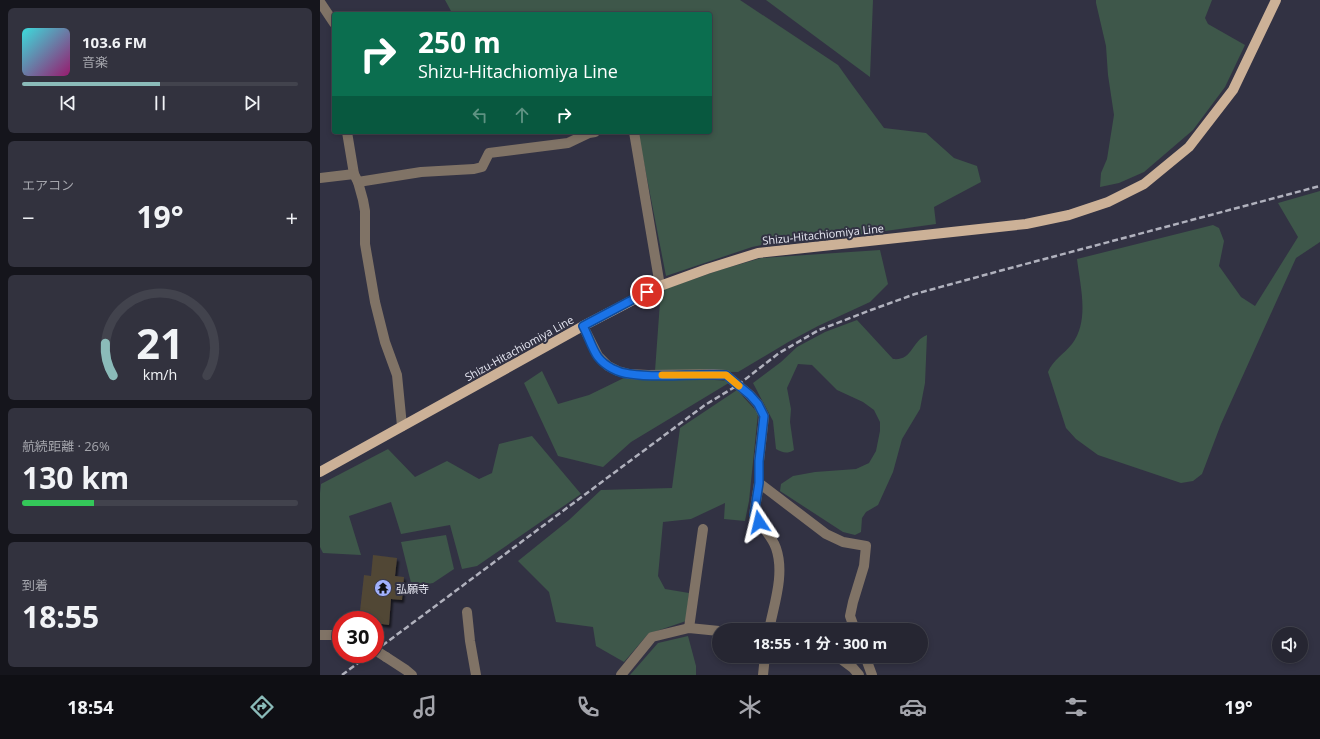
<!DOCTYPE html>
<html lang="ja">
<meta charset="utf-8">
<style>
body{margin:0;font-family:"Open Sans","Noto Sans JP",sans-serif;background:#32323e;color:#f1f3f6;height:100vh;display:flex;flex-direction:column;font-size:15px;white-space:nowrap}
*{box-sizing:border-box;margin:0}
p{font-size:13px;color:#a4a5ac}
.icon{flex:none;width:22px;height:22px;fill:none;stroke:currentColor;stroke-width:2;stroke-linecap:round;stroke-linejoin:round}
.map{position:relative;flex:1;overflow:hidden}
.side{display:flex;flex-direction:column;gap:8px;padding:8px;background:#15151c;width:320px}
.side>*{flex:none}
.top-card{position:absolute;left:12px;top:12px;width:380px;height:122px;border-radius:4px;box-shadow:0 2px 6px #0003,0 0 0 1px #42434d;background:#0b6e4f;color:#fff;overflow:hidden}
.tools{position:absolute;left:952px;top:627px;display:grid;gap:8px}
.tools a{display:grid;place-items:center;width:36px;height:36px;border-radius:50%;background:#262632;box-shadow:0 2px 6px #0003,0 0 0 1px #42434d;font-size:20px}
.speed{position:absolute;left:12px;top:611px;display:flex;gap:8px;font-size:20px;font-weight:700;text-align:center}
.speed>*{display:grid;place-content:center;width:52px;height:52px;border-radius:50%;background:#262632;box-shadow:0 2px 6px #0003,0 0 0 1px #42434d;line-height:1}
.speed .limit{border:6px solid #d22;background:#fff;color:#111}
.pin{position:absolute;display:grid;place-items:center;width:34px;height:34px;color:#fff;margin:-17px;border:2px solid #fff;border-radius:50%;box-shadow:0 1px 4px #0007}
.me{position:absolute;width:44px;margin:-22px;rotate:350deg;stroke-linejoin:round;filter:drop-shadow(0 0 3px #0008)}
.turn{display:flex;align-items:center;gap:14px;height:84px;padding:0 20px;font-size:18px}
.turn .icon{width:52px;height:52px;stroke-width:2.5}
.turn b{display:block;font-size:28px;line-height:34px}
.lanes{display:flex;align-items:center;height:38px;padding:0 20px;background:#0003;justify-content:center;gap:20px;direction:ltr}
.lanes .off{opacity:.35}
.big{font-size:30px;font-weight:700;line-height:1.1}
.side .widget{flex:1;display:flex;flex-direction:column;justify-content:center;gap:6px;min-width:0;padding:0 14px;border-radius:6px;background:#32323e}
.side .dial{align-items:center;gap:0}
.dial svg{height:104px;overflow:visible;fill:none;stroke:#42434d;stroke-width:7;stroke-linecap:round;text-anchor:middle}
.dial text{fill:#f1f3f6;stroke:none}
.song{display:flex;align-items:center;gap:12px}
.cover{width:48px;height:48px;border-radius:6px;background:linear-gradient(135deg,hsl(180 70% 55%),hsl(320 70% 35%))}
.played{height:4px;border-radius:2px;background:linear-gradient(90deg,#8bbbb9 50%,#42434d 50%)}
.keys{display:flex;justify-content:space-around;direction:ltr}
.heat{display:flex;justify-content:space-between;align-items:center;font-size:22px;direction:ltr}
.charge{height:6px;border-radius:3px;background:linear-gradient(90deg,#34c759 26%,#42434d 0)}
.trip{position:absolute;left:392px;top:623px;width:216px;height:40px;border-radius:20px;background:#262632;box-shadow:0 2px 6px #0003,0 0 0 1px #42434d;font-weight:700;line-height:40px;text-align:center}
.tabs{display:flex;height:64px;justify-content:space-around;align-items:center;background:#0f0f14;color:#a4a5ac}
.tabs .icon{width:28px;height:28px}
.tabs .selected{color:#8bbbb9}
.tabs b{font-size:18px;color:#f1f3f6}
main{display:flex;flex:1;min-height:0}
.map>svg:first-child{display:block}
.green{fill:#3e574a}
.building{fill:#514636;filter:url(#shadow)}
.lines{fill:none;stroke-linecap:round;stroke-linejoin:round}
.minor{stroke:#807366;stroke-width:10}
.major{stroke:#ccb197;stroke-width:10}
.rail{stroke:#b0b1bd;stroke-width:2.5;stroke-dasharray:6 3;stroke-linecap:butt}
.minor-bridge{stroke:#807366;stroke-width:10}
.route-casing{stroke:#114b97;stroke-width:10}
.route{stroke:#1a73e8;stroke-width:7}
.slow{stroke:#f59e0b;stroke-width:7}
.labels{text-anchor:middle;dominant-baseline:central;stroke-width:4;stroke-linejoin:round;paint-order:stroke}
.street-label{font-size:11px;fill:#e7e8f3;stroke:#323243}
.poi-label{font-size:11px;fill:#e7e8f3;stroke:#323243;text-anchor:start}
</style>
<main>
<section class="side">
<div class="widget">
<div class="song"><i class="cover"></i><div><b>103.6 FM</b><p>音楽</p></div></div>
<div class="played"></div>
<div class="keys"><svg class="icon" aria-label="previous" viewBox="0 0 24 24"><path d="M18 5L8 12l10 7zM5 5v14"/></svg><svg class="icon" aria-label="pause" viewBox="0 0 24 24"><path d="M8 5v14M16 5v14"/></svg><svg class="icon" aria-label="next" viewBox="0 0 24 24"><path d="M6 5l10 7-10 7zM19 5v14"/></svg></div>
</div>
<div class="widget"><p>エアコン</p>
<div class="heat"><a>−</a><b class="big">19°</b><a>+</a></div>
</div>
<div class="widget dial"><svg viewBox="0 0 100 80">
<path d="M14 69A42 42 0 1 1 86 69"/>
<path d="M14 69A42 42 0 0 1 8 44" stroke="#8bbbb9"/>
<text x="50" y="56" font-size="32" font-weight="700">21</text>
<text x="50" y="72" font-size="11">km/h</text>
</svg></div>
<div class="widget"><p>航続距離 · 26%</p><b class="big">130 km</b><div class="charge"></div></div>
<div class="widget"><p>到着</p><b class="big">18:55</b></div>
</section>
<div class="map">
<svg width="1000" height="675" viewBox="0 0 1000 675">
<defs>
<filter id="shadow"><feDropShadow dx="2" dy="3" stdDeviation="1" flood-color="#0009"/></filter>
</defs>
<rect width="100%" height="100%" fill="#323243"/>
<g class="green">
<polygon points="125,0 420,0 518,65 533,86 564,128 606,133 634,158 657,166 661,182 614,207 616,224 529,236 465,240 432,247 346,276 318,132 390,132 390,14 116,14 131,11"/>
<polygon points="446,0 553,0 550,77"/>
<polygon points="776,0 892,0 885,18 888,24 925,45 905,87 873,130 824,172 799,183 780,187 781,173 787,159 794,115 788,75 786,46 776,3"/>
<path d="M1000,191v51l-24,16 -75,166 -19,50 -9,7 -12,2 -83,-28 -22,-16 -10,-11 -18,-56c5,-12 16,-18 24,-28 18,-24 8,-58 5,-85l136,-34 6,3 5,13 -5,25 22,31 14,9 43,-69 -20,-34z"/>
<polygon points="560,250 568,284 550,302 498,326 470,341 418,372 335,371 340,302 345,289 400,270 441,258"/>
<path d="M537,320l36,39c20,2 18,-18 34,-24l-2,48 -5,26 -18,30 -9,33 -15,33 -12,7 -4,6 -1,14 -6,3 -12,-3 -63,-41 1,-7 12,-8 22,-4 41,-3 13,-6 7,-12 4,-20v-9l-6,-12 -11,-8 -26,-12 -25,-25 -14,-1 -11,24 4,21 -1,13 4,28c-7,4 -11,3 -18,-1l-3,-28 -20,-38 28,-21 16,-15 28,-15z"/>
<polygon points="222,371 238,404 269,395 310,375 412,381 311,442 283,467 238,456 204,383"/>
<polygon points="417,390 438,413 429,501 425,521 404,519 405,503 371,519 343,522 338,576 345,589 369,593 366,621 328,634 304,662 276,646 273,627 236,622 229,592 198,561 249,520 281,490 352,488 360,428"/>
<polygon points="212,436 261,494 157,566 142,569 130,525 81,534 71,502 29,516 41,555 3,553 0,547 0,493 1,484 68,449 95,477 127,461 159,479 172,473 179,444"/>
<polygon points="126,535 134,569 113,583 92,587 81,542"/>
<polygon points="368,636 376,666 376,675 310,675 338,643"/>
</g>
<polygon class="building" points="53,555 77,558 75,576 84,577 82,600 71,599 69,625 55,623 55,620 39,620 44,575 51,576"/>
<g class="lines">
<g class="minor">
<polyline points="0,2 14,23"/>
<polyline points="27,132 34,174 38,182 43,200 45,211 45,244 55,302 65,342 77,375 82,426"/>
<polyline points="314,132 340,286"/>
<polyline points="0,178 34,174"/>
<polyline points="38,182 101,172 154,169 162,167 169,153 248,143 269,133 275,132"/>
<polyline points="263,326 278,356 288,366 298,371 309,374 328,375 393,374 406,375 430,395 438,404 444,416 439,461 439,483 506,534 523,542 546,546 544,566 533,602 530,616 535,630"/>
<path d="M439,483l-5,32c7,11 18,21 22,33 9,26 -2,56 -7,82"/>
<polyline points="147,612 150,641 156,675"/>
<polyline points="369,628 383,529"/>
<polyline points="0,635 21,635"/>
<polyline points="517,656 533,668 539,675"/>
<polyline points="545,656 552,675"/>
<polyline points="66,657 86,670 92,675"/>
<polyline points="301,675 332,637 369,628 399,631"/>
<polyline points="443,675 445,656"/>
</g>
<polyline class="major" points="0,472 263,326 340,286 387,269 438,253 706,224 749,215 788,202 824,184 869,147 913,90 956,0"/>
<g class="rail">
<polyline points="55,651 385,405 418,385 459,353 499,330 551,310 595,294 683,270 1000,186"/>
<polyline points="22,675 50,654"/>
</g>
<polyline class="minor-bridge" points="55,650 66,657"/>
</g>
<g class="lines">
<g class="route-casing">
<path id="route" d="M327,292l-64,34c5,9 9,23 15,31 7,9 20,16 32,17 30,5 65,-1 96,1l24,20 8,9 6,12 -5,45v22l-5,32 5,7"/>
</g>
<use href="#route" class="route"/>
<polyline class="slow" points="342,375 406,375 419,386"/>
</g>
<defs>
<g id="temple-disc" transform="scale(0.9)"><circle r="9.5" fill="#a2b2fd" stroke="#323243"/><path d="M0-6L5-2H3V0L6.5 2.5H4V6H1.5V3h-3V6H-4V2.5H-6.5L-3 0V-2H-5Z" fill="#111"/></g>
</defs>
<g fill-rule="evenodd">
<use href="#temple-disc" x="63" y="588"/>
</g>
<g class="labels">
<g class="street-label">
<text transform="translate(503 234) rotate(-6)">Shizu-Hitachiomiya Line</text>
<text transform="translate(199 348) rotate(-29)">Shizu-Hitachiomiya Line</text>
</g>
<g class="poi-label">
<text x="76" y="588">弘願寺</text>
</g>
</g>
</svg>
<div class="tools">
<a><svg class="icon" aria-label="sound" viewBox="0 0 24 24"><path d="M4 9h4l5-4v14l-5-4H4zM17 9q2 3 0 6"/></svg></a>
</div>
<div class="speed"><div class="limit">30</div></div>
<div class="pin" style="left:327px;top:292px;background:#d93025"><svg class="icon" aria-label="arrive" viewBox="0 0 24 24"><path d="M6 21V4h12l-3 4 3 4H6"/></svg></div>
<svg class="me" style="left:439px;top:522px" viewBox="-20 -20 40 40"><path d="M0-17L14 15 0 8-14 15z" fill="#1a73e8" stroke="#fff" stroke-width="4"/></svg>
<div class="trip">18:55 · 1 分 · 300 m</div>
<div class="top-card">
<div class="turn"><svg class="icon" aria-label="right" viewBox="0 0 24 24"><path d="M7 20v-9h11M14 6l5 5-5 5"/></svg><div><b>250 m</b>Shizu-Hitachiomiya Line</div></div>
<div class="lanes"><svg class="icon off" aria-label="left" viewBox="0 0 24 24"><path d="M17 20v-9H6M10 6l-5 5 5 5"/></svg><svg class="icon off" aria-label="ahead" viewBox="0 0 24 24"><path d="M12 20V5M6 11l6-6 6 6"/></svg><svg class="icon" aria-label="right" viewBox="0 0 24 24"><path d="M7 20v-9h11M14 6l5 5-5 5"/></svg></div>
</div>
</div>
</main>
<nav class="tabs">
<b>18:54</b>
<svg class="icon selected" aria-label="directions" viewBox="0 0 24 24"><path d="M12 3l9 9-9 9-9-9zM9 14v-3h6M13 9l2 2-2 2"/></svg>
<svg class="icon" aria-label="music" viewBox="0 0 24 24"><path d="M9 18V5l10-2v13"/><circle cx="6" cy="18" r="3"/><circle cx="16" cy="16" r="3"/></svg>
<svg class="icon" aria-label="phone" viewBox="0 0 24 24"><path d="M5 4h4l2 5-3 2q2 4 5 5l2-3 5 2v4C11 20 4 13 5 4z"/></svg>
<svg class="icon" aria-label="climate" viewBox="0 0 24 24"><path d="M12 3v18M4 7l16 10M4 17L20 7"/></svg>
<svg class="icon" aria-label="car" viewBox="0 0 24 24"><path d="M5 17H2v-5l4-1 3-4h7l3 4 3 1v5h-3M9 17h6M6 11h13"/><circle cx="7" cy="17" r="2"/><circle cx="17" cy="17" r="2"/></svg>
<svg class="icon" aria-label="filters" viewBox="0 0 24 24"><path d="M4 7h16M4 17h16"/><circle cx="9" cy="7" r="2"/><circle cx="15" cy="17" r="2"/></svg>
<b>19°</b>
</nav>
